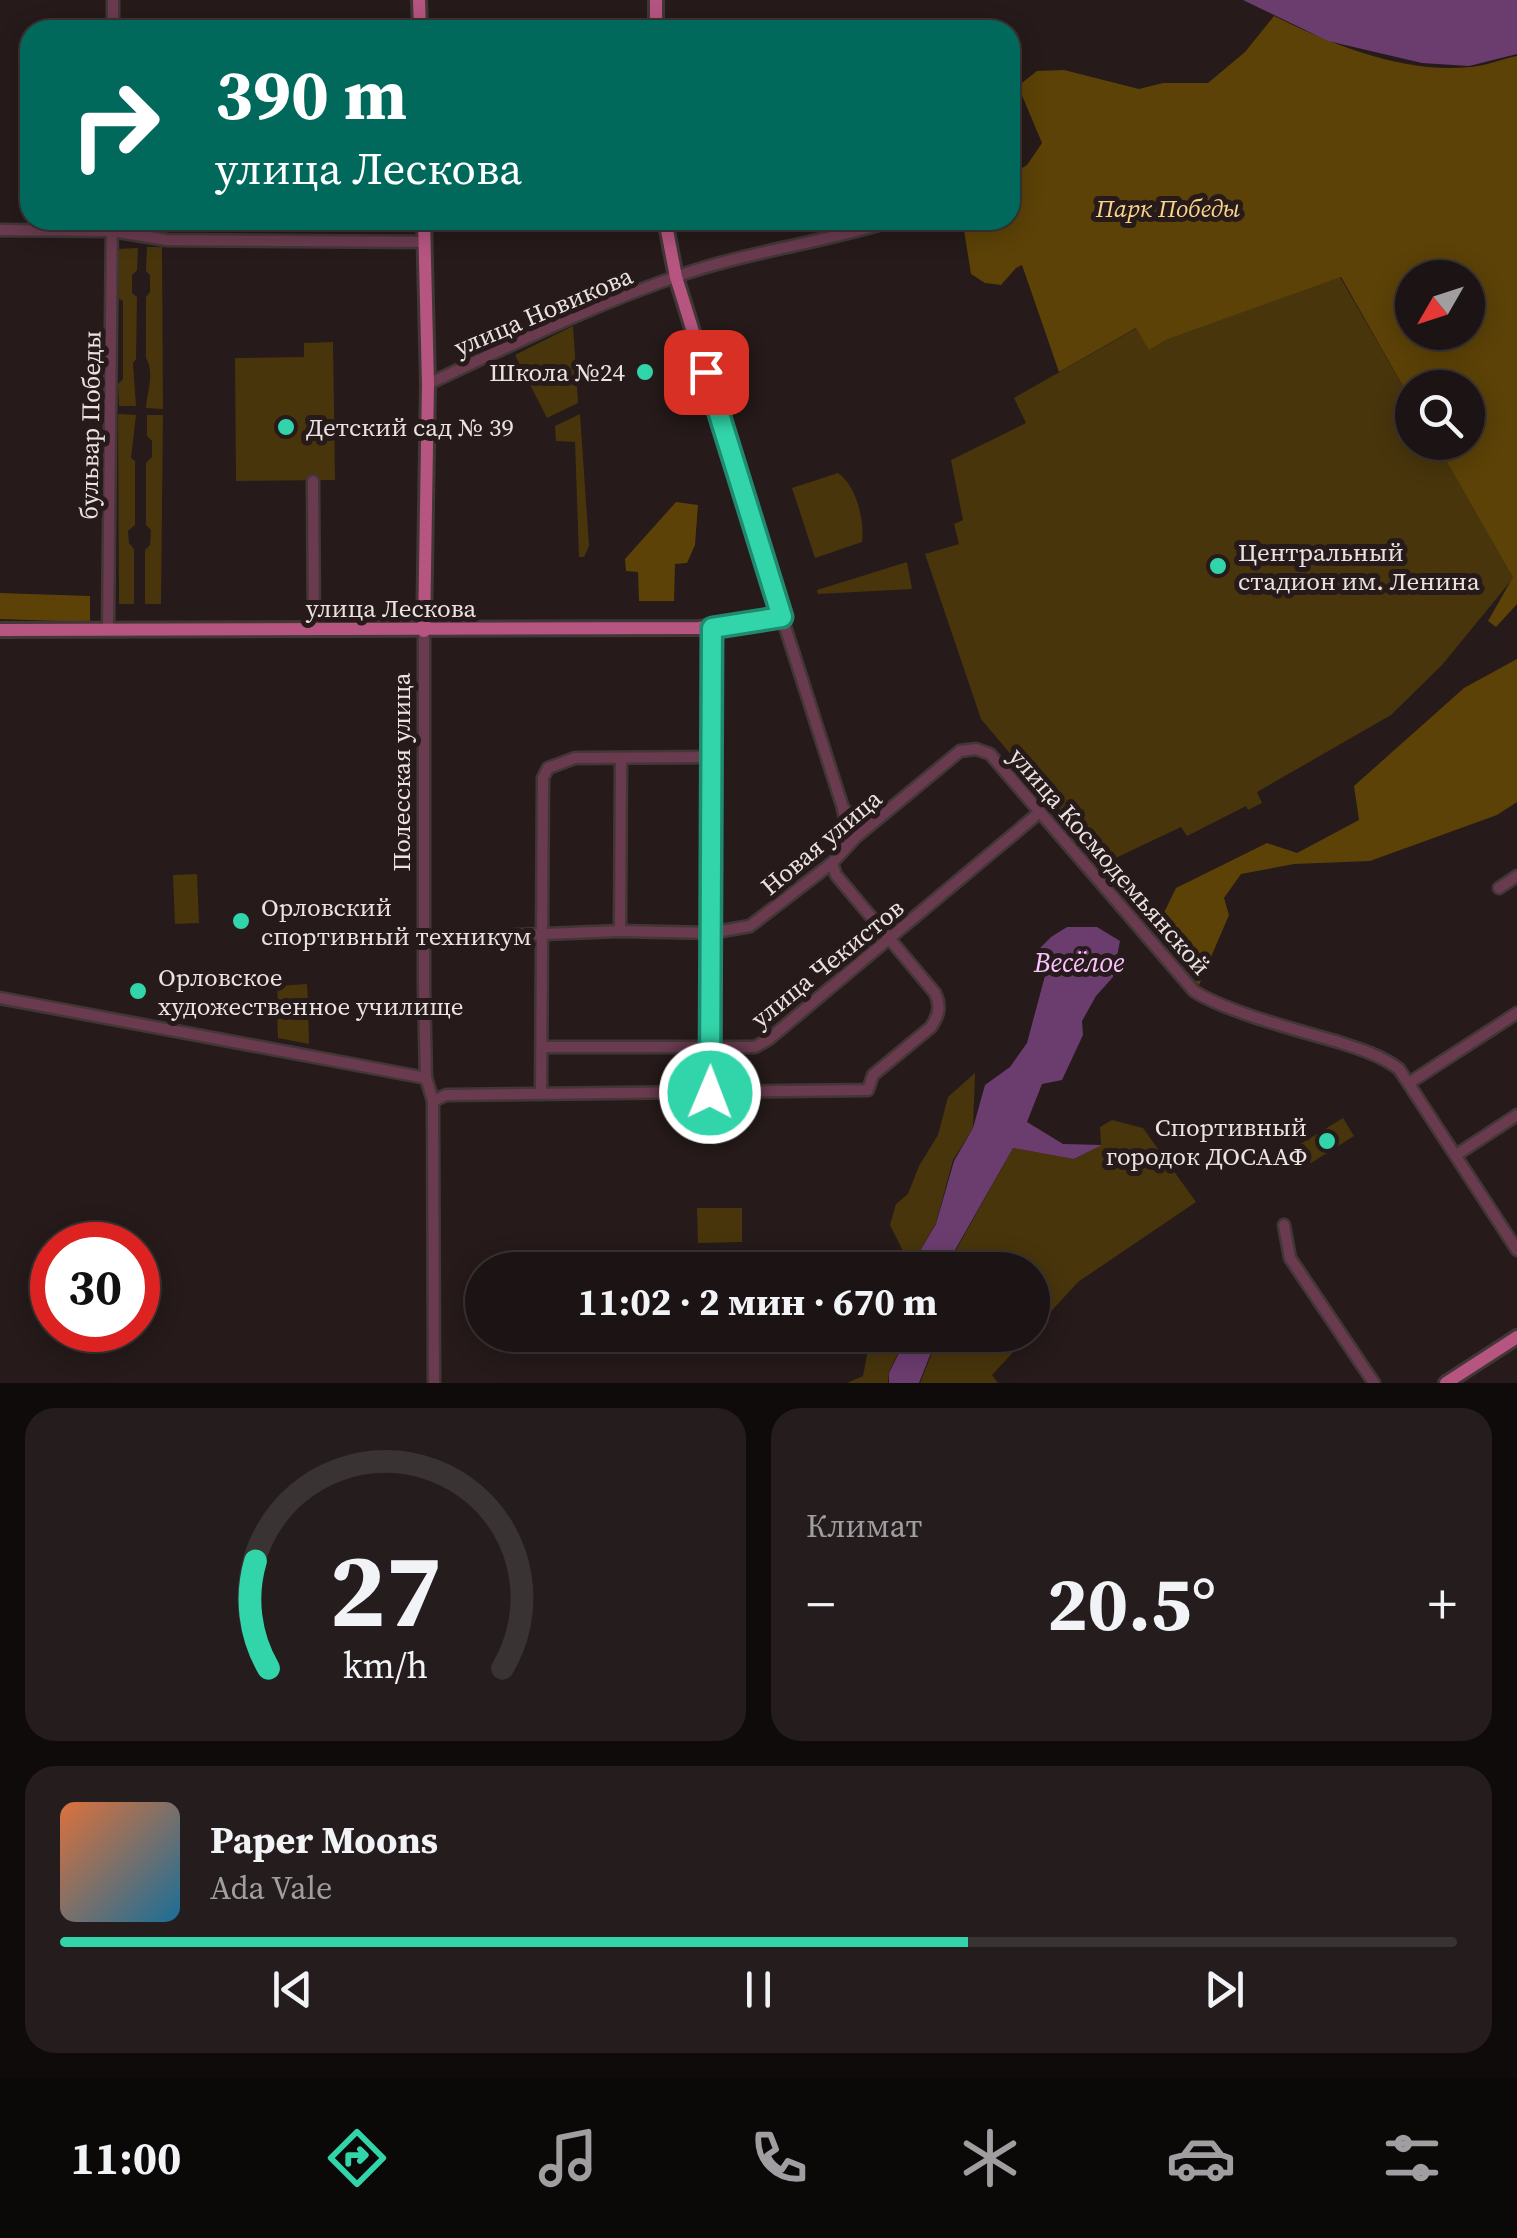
<!DOCTYPE html>
<html lang="ru">
<meta charset="utf-8">
<style>
body{margin:0;font-family:"Source Serif 4",serif;background:#251d1d;color:#f1f3f6;height:100vh;display:flex;flex-direction:column;font-size:38px;white-space:nowrap}
*{box-sizing:border-box;margin:0}
p{font-size:32px;color:#a09ea0}
.icon{flex:none;width:55px;height:55px;fill:none;stroke:currentColor;stroke-width:2;stroke-linecap:round;stroke-linejoin:round}
.map{position:relative;height:1383px;overflow:hidden}
.details{display:flex;flex-direction:column;gap:25px;padding:25px;background:#0f0b0b;flex:1}
.details>*{flex:none}
.banner{position:absolute;left:20px;top:20px;width:1000px;height:210px;border-radius:30px;box-shadow:0 5px 25px #0003,0 0 0 2px #3a3334;background:#00695c;color:#fff;overflow:hidden}
.needle{width:65px;rotate:231deg}
.controls{position:absolute;left:1395px;top:260px;display:grid;gap:20px}
.controls a{display:grid;place-items:center;width:90px;height:90px;border-radius:50%;background:#1c1414;box-shadow:0 5px 25px #0003,0 0 0 2px #3a3334;font-size:50px}
.speed{position:absolute;left:30px;top:1222px;display:flex;gap:20px;font-size:50px;font-weight:700;text-align:center}
.speed>*{display:grid;place-content:center;width:130px;height:130px;border-radius:50%;background:#1c1414;box-shadow:0 5px 25px #0003,0 0 0 2px #3a3334;line-height:1}
.speed .limit{border:15px solid #d22;background:#fff;color:#111}
.pin{position:absolute;display:grid;place-items:center;width:85px;height:85px;color:#fff;margin:-42px;border-radius:20px;box-shadow:0 5px 15px #0006}
.me{position:absolute;width:110px;margin:-55px;rotate:1deg;stroke-linejoin:round;filter:drop-shadow(0 0 8px #0008)}
.turn{display:flex;align-items:center;gap:35px;height:210px;padding:0 30px;font-size:45px}
.turn .icon{width:130px;height:130px;stroke-width:2.5}
.turn b{display:block;font-size:70px;line-height:85px}
.big{font-size:75px;font-weight:700;line-height:1.1}
.details .card{flex:1;display:flex;flex-direction:column;justify-content:center;gap:15px;min-width:0;padding:0 35px;border-radius:30px;background:#251d1d}
.details .dial{align-items:center;gap:0}
.dial svg{height:260px;overflow:visible;fill:none;stroke:#3a3334;stroke-width:7;stroke-linecap:round;text-anchor:middle}
.dial text{fill:#f1f3f6;stroke:none}
.song{display:flex;align-items:center;gap:30px}
.cover{width:120px;height:120px;border-radius:15px;background:linear-gradient(135deg,hsl(20 70% 55%),hsl(200 70% 35%))}
.played{height:10px;border-radius:5px;background:linear-gradient(90deg,#32d4a9 65%,#3a3334 65%)}
.keys{display:flex;justify-content:space-around;direction:ltr}
.heat{display:flex;justify-content:space-between;align-items:center;font-size:55px;direction:ltr}
.details .tiles{flex:1;display:grid;gap:25px;grid-template-columns:1fr 1fr}
.card:last-child{grid-column:span 2}
.trip{position:absolute;left:465px;top:1252px;width:585px;height:100px;border-radius:50px;background:#1c1414;box-shadow:0 5px 25px #0003,0 0 0 2px #3a3334;font-weight:700;line-height:100px;text-align:center}
.dock{display:flex;height:160px;justify-content:space-around;align-items:center;background:#0b0808;color:#a09ea0}
.dock .icon{width:70px;height:70px}
.dock .selected{color:#32d4a9}
.dock b{font-size:45px;color:#f1f3f6}
.map>svg:first-child{display:block}
.green{fill:#48350c}
.forest{fill:#5c4207;fill-rule:evenodd}
.water{fill:#6b3d6f}
.lines{fill:none;stroke-linecap:round;stroke-linejoin:round}
.minor-casing{stroke:#423636;stroke-width:15}
.major-casing{stroke:#423636;stroke-width:18}
.minor{stroke:#6a3b4f;stroke-width:10}
.major{stroke:#b55580;stroke-width:12}
.route-casing{stroke:#208a6e;stroke-width:25}
.route{stroke:#32d4a9;stroke-width:18}
.poi-dot{fill:#32d4a9;stroke:#261a1a;stroke-width:4}
.labels{text-anchor:middle;dominant-baseline:central;stroke-width:10;stroke-linejoin:round;paint-order:stroke}
.park-label{font-size:25px;font-style:italic;fill:#fbd38a;stroke:#261a1a}
.street-label{font-size:25px;fill:#ebe3e2;stroke:#261a1a}
.poi-label{font-size:25px;fill:#ebe3e2;stroke:#261a1a;text-anchor:start}
.water-label{font-size:28px;font-style:italic;fill:#fac2fe;stroke:#261a1a}
</style>
<div class="map">
<svg width="1517" height="1383" viewBox="0 0 1517 1383">
<rect width="100%" height="100%" fill="#261a1a"/>
<g class="green">
<path d="M147,247h15l1,162 -17,-1c1,-16 9,-36 0,-50v-61l4,-5v-17l-4,-4z"/>
<polygon points="138,248 137,270 132,275 132,293 137,297 136,359 133,363 136,406 119,406 118,384 123,379 123,301 119,299 118,249"/>
<polygon points="1340,277 1412,402 1412,442 1436,443 1514,577 1442,665 1391,715 1257,792 1262,803 1248,810 1246,806 1187,836 1181,827 1103,864 981,719 925,554 959,544 954,524 963,520 951,460 1026,423 1014,398 1137,328 1150,349 1166,340"/>
<polygon points="573,326 578,403 547,418 515,355"/>
<polygon points="333,342 335,480 236,481 235,358 304,357 304,343"/>
<polygon points="118,414 136,415 131,458 135,461 135,525 128,531 129,543 134,549 134,604 119,604"/>
<polygon points="580,414 589,546 584,557 579,557 575,442 556,441 555,426"/>
<polygon points="147,415 163,415 161,604 145,604 145,550 150,545 151,530 146,525 146,463 152,457 152,441 147,436"/>
<path d="M838,473c18,12 27,48 24,69l-47,16 -23,-70z"/>
<polygon points="907,562 912,589 818,594 817,590"/>
<polygon points="197,874 199,923 175,924 173,875"/>
<polygon points="307,984 308,1001 278,1003 277,986"/>
<polygon points="308,1008 309,1044 278,1038 277,1009"/>
<polygon points="975,1073 973,1128 953,1160 936,1223 914,1261 918,1270 892,1270 899,1265 902,1249 890,1225 896,1204 908,1194 919,1166 938,1135 948,1097"/>
<polygon points="1343,1118 1354,1136 1311,1163 1299,1145"/>
<polygon points="1112,1120 1143,1128 1196,1202 1078,1282 1033,1331 1032,1270 950,1270 948,1264 1013,1148 1075,1159 1101,1145 1100,1127"/>
<polygon points="697,1208 742,1208 742,1242 698,1243"/>
<polygon points="871,1335 907,1335 889,1372 888,1383 847,1383 863,1376"/>
<polygon points="939,1335 1029,1335 992,1375 998,1383 920,1383"/>
</g>
<g class="forest">
<path d="M1274,16c59,29 130,58 197,51 15,-1 31,-8 46,-11v548l-21,23 -8,-6 25,-44 -77,-134 32,-1v-54h-56v14l-71,-125 -175,63 -17,10 -13,-22 -77,44 -37,-107 -6,3 -15,17 -16,-2 -14,-9 -7,-44 13,-10h33v-45l17,-10 15,-22 -24,-57 19,-15 27,-1 75,19 24,-6h45l37,-31zM1412,278h56v54h-56z"/>
<polygon points="676,502 698,505 695,545 687,563 675,564 674,601 639,601 638,572 626,571 625,559"/>
<polygon points="0,593 90,596 90,622 0,619"/>
<polygon points="1517,659 1517,802 1497,815 1370,861 1294,864 1241,874 1224,898 1229,915 1199,985 1155,931 1176,888 1267,843 1297,853 1359,820 1354,786 1464,688"/>
</g>
<g class="water">
<polygon points="1243,0 1517,0 1517,54 1469,66 1422,63 1328,41"/>
<polygon points="1067,927 1097,927 1120,941 1113,977 1096,996 1082,1021 1083,1035 1062,1080 1042,1084 1027,1122 1063,1144 1102,1145 1074,1159 1013,1148 947,1264 949,1270 918,1270 914,1261 936,1224 954,1161 973,1128 985,1085 1010,1067 1027,1043 1046,972 1036,952 1051,937"/>
<polygon points="908,1335 938,1335 919,1383 889,1383 889,1373"/>
</g>
<g class="lines">
<g class="minor-casing">
<g id="minor">
<polyline points="113,30 113,0"/>
<polyline points="0,230 112,231 167,240 424,242"/>
<path d="M428,384c85,-40 169,-81 259,-111 68,-23 140,-31 208,-53"/>
<polyline points="313,481 314,630"/>
<polyline points="782,617 843,808 845,821 838,854"/>
<polyline points="108,630 112,220"/>
<polyline points="424,631 424,986 426,1078 433,1101 434,1383"/>
<polyline points="843,809 860,819 878,817"/>
<polyline points="1499,888 1517,876"/>
<polyline points="620,931 621,758"/>
<path d="M423,939l197,-8 91,2 39,-7 82,-63 24,-26 104,-86 16,-2 14,5 204,237c30,20 103,39 141,50 22,7 46,14 64,28l118,181"/>
<polyline points="0,998 426,1078"/>
<polyline points="543,1047 755,1047 769,1039 1040,812"/>
<polyline points="1409,1083 1517,1013"/>
<polyline points="710,1093 713,628"/>
<polyline points="541,1094 543,778 548,768 575,758 712,757"/>
<path d="M433,1101l13,-6 422,-5 5,-15 58,-48c8,-12 10,-21 4,-34l-99,-118 -4,-12"/>
<polyline points="1456,1155 1517,1115"/>
<polyline points="1284,1225 1290,1258 1374,1383"/>
</g>
</g>
<g class="major-casing">
<g id="major">
<polyline points="419,0 420,30"/>
<polyline points="656,0 656,30"/>
<polyline points="424,220 428,384 424,631"/>
<polyline points="0,630 699,628 782,617 676,277 665,220"/>
<polyline points="1446,1383 1517,1337"/>
</g>
</g>
<use href="#minor" class="minor"/>
<use href="#major" class="major"/>
</g>
<g class="lines">
<g class="route-casing">
<polyline id="route" points="706,372 782,617 712,628 710,1093"/>
</g>
<use href="#route" class="route"/>
</g>
<g class="poi-dot">
<circle cx="645" cy="372" r="10"/>
<circle cx="286" cy="427" r="10"/>
<circle cx="1218" cy="566" r="10"/>
<circle cx="241" cy="921" r="10"/>
<circle cx="138" cy="991" r="10"/>
<circle cx="1327" cy="1141" r="10"/>
</g>
<g class="labels">
<g class="park-label">
<text x="1168" y="208">Парк Победы</text>
</g>
<g class="street-label">
<text transform="translate(543 311) rotate(-23)">улица Новикова</text>
<text transform="translate(90 425) rotate(-89)">бульвар Победы</text>
<text x="391" y="608">улица Лескова</text>
<text transform="translate(401 772) rotate(-90)">Полесская улица</text>
<text transform="translate(821 842) rotate(-40)">Новая улица</text>
<text transform="translate(1110 861) rotate(49)">улица Космодемьянской</text>
<text transform="translate(827 963) rotate(-39)">улица Чекистов</text>
</g>
<g class="poi-label">
<text x="625" y="372" text-anchor="end">Школа №24</text>
<text x="306" y="427">Детский сад № 39</text>
<text x="1238" y="552">Центральный<tspan x="1238" dy="29">стадион им. Ленина</tspan></text>
<text x="261" y="907">Орловский<tspan x="261" dy="29">спортивный техникум</tspan></text>
<text x="158" y="977">Орловское<tspan x="158" dy="29">художественное училище</tspan></text>
<text x="1307" y="1127" text-anchor="end">Спортивный<tspan x="1307" dy="29">городок ДОСААФ</tspan></text>
</g>
<g class="water-label">
<text x="1079" y="962">Весёлое</text>
</g>
</g>
</svg>
<div class="controls">
<a><svg class="needle" viewBox="-14 -14 28 28"><path d="M0-13l5 13h-10z" fill="#e53935"/><path d="M0 13l5-13h-10z" fill="#a09ea0"/></svg></a>
<a><svg class="icon" aria-label="search" viewBox="0 0 24 24"><circle cx="10" cy="10" r="6"/><path d="M15 15l6 6"/></svg></a>
</div>
<div class="speed"><div class="limit">30</div></div>
<div class="pin" style="left:706px;top:372px;background:#d93025"><svg class="icon" aria-label="arrive" viewBox="0 0 24 24"><path d="M6 21V4h12l-3 4 3 4H6"/></svg></div>
<svg class="me" style="left:710px;top:1093px" viewBox="-20 -20 40 40"><circle r="17" fill="#32d4a9" stroke="#fff" stroke-width="3"/><path d="M0-11L8 9 0 5-8 9z" fill="#fff"/></svg>
<div class="trip">11:02 · 2 мин · 670 m</div>
<div class="banner">
<div class="turn"><svg class="icon" aria-label="right" viewBox="0 0 24 24"><path d="M7 20v-9h11M14 6l5 5-5 5"/></svg><div><b>390 m</b>улица Лескова</div></div>
</div>
</div>
<section class="details">
<div class="tiles">
<div class="card dial"><svg viewBox="0 0 100 80">
<path d="M14 69A42 42 0 1 1 86 69"/>
<path d="M14 69A42 42 0 0 1 10 36" stroke="#32d4a9"/>
<text x="50" y="56" font-size="32" font-weight="700">27</text>
<text x="50" y="72" font-size="11">km/h</text>
</svg></div>
<div class="card"><p>Климат</p>
<div class="heat"><a>−</a><b class="big">20.5°</b><a>+</a></div>
</div>
<div class="card">
<div class="song"><i class="cover"></i><div><b>Paper Moons</b><p>Ada Vale</p></div></div>
<div class="played"></div>
<div class="keys"><svg class="icon" aria-label="previous" viewBox="0 0 24 24"><path d="M18 5L8 12l10 7zM5 5v14"/></svg><svg class="icon" aria-label="pause" viewBox="0 0 24 24"><path d="M8 5v14M16 5v14"/></svg><svg class="icon" aria-label="next" viewBox="0 0 24 24"><path d="M6 5l10 7-10 7zM19 5v14"/></svg></div>
</div>
</div>
</section>
<nav class="dock">
<b>11:00</b>
<svg class="icon selected" aria-label="directions" viewBox="0 0 24 24"><path d="M12 3l9 9-9 9-9-9zM9 14v-3h6M13 9l2 2-2 2"/></svg>
<svg class="icon" aria-label="music" viewBox="0 0 24 24"><path d="M9 18V5l10-2v13"/><circle cx="6" cy="18" r="3"/><circle cx="16" cy="16" r="3"/></svg>
<svg class="icon" aria-label="phone" viewBox="0 0 24 24"><path d="M5 4h4l2 5-3 2q2 4 5 5l2-3 5 2v4C11 20 4 13 5 4z"/></svg>
<svg class="icon" aria-label="climate" viewBox="0 0 24 24"><path d="M12 3v18M4 7l16 10M4 17L20 7"/></svg>
<svg class="icon" aria-label="car" viewBox="0 0 24 24"><path d="M5 17H2v-5l4-1 3-4h7l3 4 3 1v5h-3M9 17h6M6 11h13"/><circle cx="7" cy="17" r="2"/><circle cx="17" cy="17" r="2"/></svg>
<svg class="icon" aria-label="filters" viewBox="0 0 24 24"><path d="M4 7h16M4 17h16"/><circle cx="9" cy="7" r="2"/><circle cx="15" cy="17" r="2"/></svg>
</nav>
